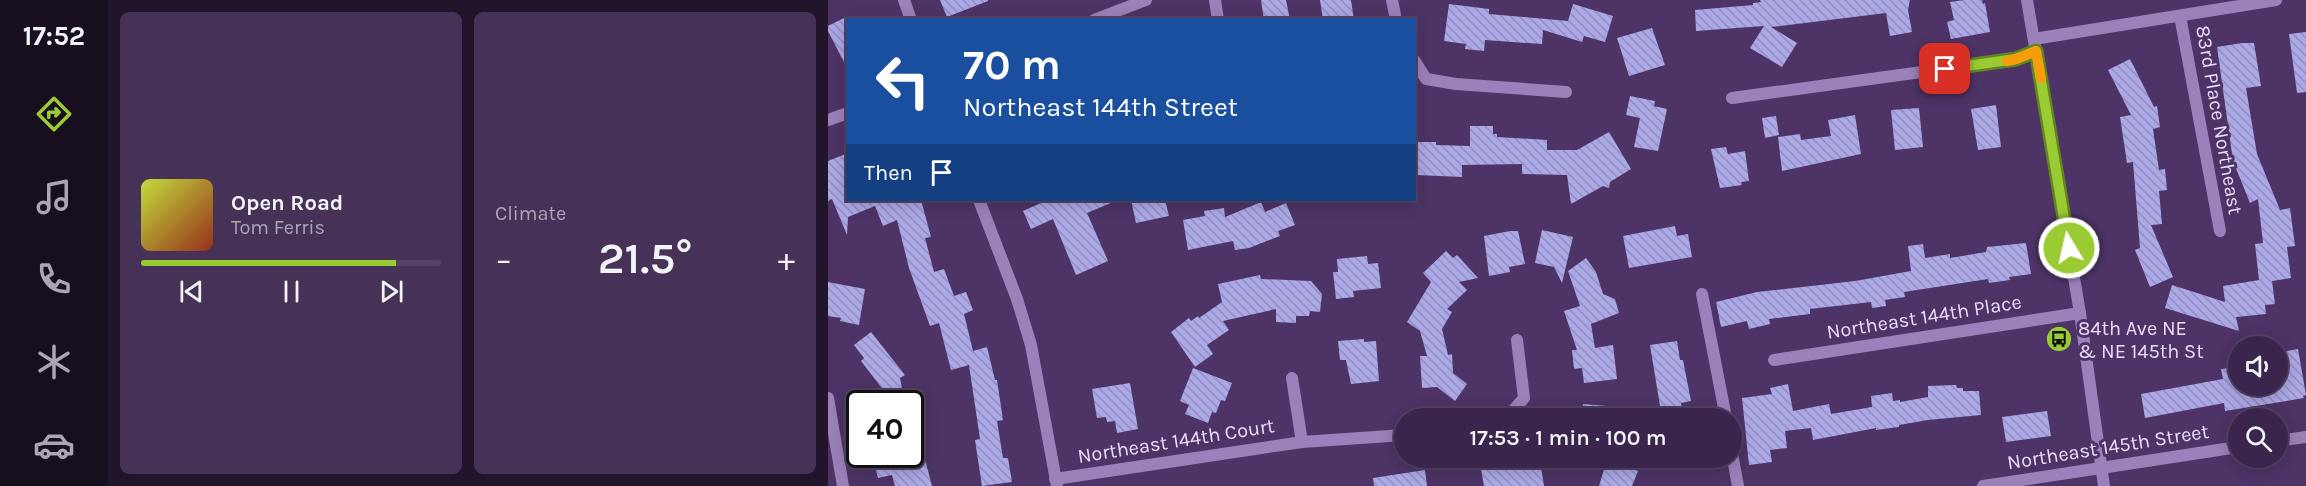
<!DOCTYPE html>
<meta charset="utf-8">
<style>
body{margin:0;font-family:Karla,sans-serif;background:#453256;color:#f1f3f6;height:100vh;display:flex;flex-direction:column;font-size:22px;white-space:nowrap}
*{box-sizing:border-box;margin:0}
p{font-size:20px;color:#aba5b5}
.icon{flex:none;width:33px;height:33px;fill:none;stroke:currentColor;stroke-width:2;stroke-linecap:round;stroke-linejoin:round}
.map{position:relative;flex:1;overflow:hidden}
.drawer{display:flex;flex-direction:column;gap:12px;padding:12px;background:#20152a;width:720px}
.drawer>*{flex:none}
.hud{position:absolute;left:18px;top:18px;width:570px;height:183px;border-radius:0px;box-shadow:0 3px 15px #0003,0 0 0 2px #544364;background:#1a4fa0;color:#fff;overflow:hidden}
.fabs{position:absolute;left:1400px;top:336px;display:grid;gap:12px}
.fabs a{display:grid;place-items:center;width:60px;height:60px;border-radius:50%;background:#3a264c;box-shadow:0 3px 15px #0003,0 0 0 2px #544364;font-size:30px}
.speed{position:absolute;left:18px;top:390px;display:flex;gap:12px;font-size:30px;font-weight:700;text-align:center}
.speed>*{display:grid;place-content:center;width:78px;height:78px;border-radius:50%;background:#3a264c;box-shadow:0 3px 15px #0003,0 0 0 2px #544364;line-height:1}
.speed .limit{border:3px solid #111;border-radius:9px;background:#fff;color:#111}
.pin{position:absolute;display:grid;place-items:center;width:51px;height:51px;color:#fff;margin:-26px;border-radius:12px;box-shadow:0 3px 9px #0006}
.me{position:absolute;width:66px;margin:-33px;rotate:351deg;stroke-linejoin:round;filter:drop-shadow(0 0 4px #0008)}
.turn{display:flex;align-items:center;gap:21px;height:126px;padding:0 18px;font-size:27px}
.turn .icon{width:78px;height:78px;stroke-width:2.5}
.turn b{display:block;font-size:42px;line-height:51px}
.then{display:flex;align-items:center;height:57px;padding:0 18px;background:#0003;gap:12px;font-size:22px}
.big{font-size:45px;font-weight:600;line-height:1.1}
.drawer .widget{flex:1;display:flex;flex-direction:column;justify-content:center;gap:9px;min-width:0;padding:0 21px;border-radius:9px;background:#453256}
.song{display:flex;align-items:center;gap:18px}
.cover{width:72px;height:72px;border-radius:9px;background:linear-gradient(135deg,hsl(70 70% 55%),hsl(10 70% 35%))}
.played{height:6px;border-radius:3px;background:linear-gradient(90deg,#9bcb33 85%,#544364 85%)}
.keys{display:flex;justify-content:space-around;direction:ltr}
.heat{display:flex;justify-content:space-between;align-items:center;font-size:33px;direction:ltr}
.drawer .tiles{flex:1;display:grid;gap:12px;grid-template-columns:repeat(2,1fr)}
.trip{position:absolute;left:566px;top:408px;width:348px;height:60px;border-radius:30px;background:#3a264c;box-shadow:0 3px 15px #0003,0 0 0 2px #544364;font-weight:600;line-height:60px;text-align:center}
main{display:flex;flex:1;min-height:0}
.dock{display:flex;flex-direction:column;width:108px;justify-content:space-around;align-items:center;background:#170f1e;color:#aba5b5}
.dock .icon{width:42px;height:42px}
.dock .current{color:#9bcb33}
.dock b{font-size:27px;color:#f1f3f6}
.map>svg:first-child{display:block}
.building{fill:url(#building-back-hatch)}
.lines{fill:none;stroke-linecap:round;stroke-linejoin:round}
.minor{stroke:#9b80b9;stroke-width:12}
.tertiary{stroke:#9b80b9;stroke-width:12}
.route-casing{stroke:#658421;stroke-width:15}
.route{stroke:#9bcb33;stroke-width:10}
.slow{stroke:#f59e0b;stroke-width:10}
.labels{text-anchor:middle;dominant-baseline:central;stroke-width:6;stroke-linejoin:round;paint-order:stroke}
.street-label{font-size:20px;fill:#e9dbfa;stroke:#4d3366}
.poi-label{font-size:20px;fill:#e9dbfa;stroke:#4d3366;text-anchor:start}
</style>
<main>
<nav class="dock">
<b>17:52</b>
<svg class="icon current" aria-label="directions" viewBox="0 0 24 24"><path d="M12 3l9 9-9 9-9-9zM9 14v-3h6M13 9l2 2-2 2"/></svg>
<svg class="icon" aria-label="music" viewBox="0 0 24 24"><path d="M9 18V5l10-2v13"/><circle cx="6" cy="18" r="3"/><circle cx="16" cy="16" r="3"/></svg>
<svg class="icon" aria-label="phone" viewBox="0 0 24 24"><path d="M5 4h4l2 5-3 2q2 4 5 5l2-3 5 2v4C11 20 4 13 5 4z"/></svg>
<svg class="icon" aria-label="climate" viewBox="0 0 24 24"><path d="M12 3v18M4 7l16 10M4 17L20 7"/></svg>
<svg class="icon" aria-label="car" viewBox="0 0 24 24"><path d="M5 17H2v-5l4-1 3-4h7l3 4 3 1v5h-3M9 17h6M6 11h13"/><circle cx="7" cy="17" r="2"/><circle cx="17" cy="17" r="2"/></svg>
</nav>
<section class="drawer">
<div class="tiles">
<div class="widget">
<div class="song"><i class="cover"></i><div><b>Open Road</b><p>Tom Ferris</p></div></div>
<div class="played"></div>
<div class="keys"><svg class="icon" aria-label="previous" viewBox="0 0 24 24"><path d="M18 5L8 12l10 7zM5 5v14"/></svg><svg class="icon" aria-label="pause" viewBox="0 0 24 24"><path d="M8 5v14M16 5v14"/></svg><svg class="icon" aria-label="next" viewBox="0 0 24 24"><path d="M6 5l10 7-10 7zM19 5v14"/></svg></div>
</div>
<div class="widget"><p>Climate</p>
<div class="heat"><a>−</a><b class="big">21.5°</b><a>+</a></div>
</div>
</div>
</section>
<div class="map">
<svg width="1478" height="486" viewBox="0 0 1478 486">
<defs>
<pattern id="building-back-hatch" width="6" height="6" patternUnits="userSpaceOnUse" patternTransform="scale(1.5)"><rect width="6" height="6" fill="#aba8e6"/><path d="M-1 5l2 2M0 0l6 6M5-1l2 2" fill="none" stroke="#928ebf"/></pattern>
</defs>
<rect width="100%" height="100%" fill="#4d3366"/>
<g class="building">
<polygon points="112,0 160,0 160,1 119,17"/>
<polygon points="433,0 458,0 462,20 436,20"/>
<polygon points="492,0 523,0 526,20 495,20"/>
<polygon points="932,0 1082,0 1080,10 1084,32 1062,36 1058,13 943,27 969,43 954,67 922,48 936,26 868,31 867,10 925,5 925,3 933,2"/>
<polygon points="1136,0 1154,0 1155,4 1157,3 1162,32 1123,39 1119,22 1126,20 1122,2"/>
<polygon points="621,4 661,9 661,14 740,21 745,4 785,16 777,42 756,36 754,42 715,30 714,44 657,40 656,51 637,49 638,44 616,41"/>
<polygon points="20,16 20,70 0,31 0,26"/>
<polygon points="824,28 837,65 801,76 789,38"/>
<polygon points="1478,32 1478,92 1469,93 1461,34"/>
<polygon points="1414,43 1426,43 1433,86 1418,88 1429,154 1452,210 1462,208 1467,246 1459,247 1463,278 1444,281 1447,304 1437,305 1438,314 1408,317 1411,331 1337,308 1344,285 1397,302 1395,286 1431,280 1427,244 1435,243 1430,199 1422,203 1405,161 1389,47"/>
<polygon points="1302,59 1326,107 1329,106 1332,127 1325,129 1331,170 1337,169 1339,190 1331,191 1334,224 1323,225 1345,277 1322,287 1307,250 1312,248 1305,162 1299,163 1292,117 1303,115 1280,70"/>
<polygon points="802,96 827,101 826,106 839,109 830,151 806,147 812,118 798,115"/>
<polygon points="1168,105 1173,147 1150,150 1143,109"/>
<polygon points="1091,108 1095,147 1067,150 1063,110"/>
<polygon points="1027,115 1033,154 954,171 950,137 972,134 973,140 1003,136 1000,120"/>
<polygon points="948,116 951,135 937,138 934,118"/>
<polygon points="642,126 665,126 665,134 669,134 669,137 719,140 719,150 749,150 781,132 803,169 782,182 781,188 775,186 743,204 739,175 694,174 694,164 634,165 634,177 588,175 589,142 608,142 608,145 642,146"/>
<polygon points="898,147 900,154 917,151 921,181 913,182 914,185 892,188 883,149"/>
<polygon points="20,153 20,200 93,200 103,237 97,238 106,272 116,269 126,296 138,292 145,310 136,314 145,351 159,347 167,380 169,380 175,420 169,421 175,458 180,458 184,482 154,486 147,440 152,439 141,365 123,370 111,323 102,326 81,268 69,220 55,226 47,206 20,217 19,235 4,199 0,201 0,161"/>
<polygon points="212,200 290,200 259,213 280,261 248,275 225,219 203,229 195,211 213,203"/>
<polygon points="303,200 337,200 341,216 308,223"/>
<polygon points="433,202 437,212 458,203 467,225 450,231 452,236 421,248 407,250 405,241 360,250 355,220 377,216 376,211 396,208 397,217"/>
<polygon points="847,226 849,236 860,234 864,257 801,268 795,236"/>
<polygon points="714,230 745,237 734,283 726,267 707,263"/>
<polygon points="682,231 690,231 697,264 681,267 682,272 661,276 656,236"/>
<polygon points="1198,243 1203,274 1181,277 1182,280 1161,283 1160,279 1076,292 1077,297 1057,300 1058,306 1044,308 1043,302 982,309 982,314 941,319 942,324 921,329 919,321 893,327 888,302 929,292 1027,281 1083,271 1080,246 1095,244 1097,258 1122,254 1122,258 1158,252 1159,247"/>
<polygon points="618,251 625,258 629,255 650,278 631,282 639,290 619,309 624,312 614,329 620,355 624,354 625,373 639,384 627,401 609,387 594,388 592,356 599,356 592,331 579,322 603,282 595,273"/>
<polygon points="539,256 540,264 550,263 553,288 525,291 526,297 508,299 505,272 510,272 509,259"/>
<polygon points="758,258 768,272 775,294 787,299 791,313 763,324 767,348 785,345 789,379 756,383 754,368 746,369 744,350 749,350 736,311 752,306 740,271"/>
<polygon points="432,275 433,279 483,281 494,294 492,312 482,311 481,316 468,316 468,323 448,322 448,309 395,321 401,330 379,345 385,354 367,367 343,332 361,318 363,321 370,316 371,318 394,302 390,284"/>
<polygon points="0,282 37,289 31,325 12,321 13,318 0,316"/>
<polygon points="43,332 77,375 72,378 77,404 66,404 33,361 36,358 26,345"/>
<polygon points="536,339 536,342 548,341 551,381 523,384 518,360 512,360 510,341"/>
<polygon points="849,341 852,360 855,360 863,401 853,403 856,418 834,418 822,345"/>
<polygon points="1470,349 1478,395 1475,396 1476,398 1397,411 1396,403 1317,418 1313,394 1395,379 1393,369 1410,367 1410,386 1449,386 1449,353"/>
<polygon points="365,368 404,383 397,401 393,400 388,413 384,412 380,423 357,414 361,405 352,401"/>
<polygon points="302,383 310,429 289,433 287,421 279,422 278,417 269,418 264,389"/>
<polygon points="960,384 965,411 1001,404 1003,414 1044,407 1043,396 1064,393 1065,401 1072,400 1072,402 1100,397 1100,386 1128,385 1129,388 1135,388 1135,391 1151,391 1153,415 1100,420 1071,425 1071,427 1048,430 1048,428 985,440 983,428 957,431 959,448 942,450 944,462 921,465 914,398 944,394 942,388"/>
<polygon points="755,404 802,408 802,418 753,418"/>
<polygon points="1219,411 1223,436 1178,442 1174,417"/>
<polygon points="94,448 104,486 67,486 64,475 50,478 45,459 62,454 82,454 82,451"/>
<polygon points="712,460 716,486 656,486 653,469"/>
<polygon points="779,460 810,471 804,486 771,486"/>
<polygon points="597,470 599,486 546,486 545,478"/>
</g>
<g class="lines">
<g class="minor">
<polyline points="387,0 390,20"/>
<polyline points="564,0 568,20"/>
<polyline points="1352,16 1392,231"/>
<polyline points="266,20 318,0"/>
<polyline points="1206,39 1448,0"/>
<polyline points="586,60 598,79 628,84 738,92"/>
<polyline points="904,98 1188,59 1208,51"/>
<polyline points="0,120 20,113"/>
<polyline points="874,294 898,418"/>
<polyline points="946,360 1252,313"/>
<polyline points="464,378 474,442"/>
<polyline points="0,398 15,486"/>
<polyline points="679,418 696,398 689,340"/>
<polyline points="1449,441 1478,437"/>
<polyline points="903,448 910,486"/>
<polyline points="1273,468 1410,447"/>
<polyline points="227,479 474,442 576,435"/>
</g>
<g class="tertiary">
<polyline points="76,0 83,20"/>
<polyline points="1199,0 1252,313 1276,486"/>
<polyline points="151,200 189,299 203,345 229,486"/>
<polyline points="1155,486 1273,468"/>
</g>
</g>
<g class="lines">
<g class="route-casing">
<polyline id="route" points="1117,69 1188,59 1208,51 1241,248"/>
</g>
<use href="#route" class="route"/>
<polyline class="slow" points="1179,61 1188,59 1208,51 1213,78"/>
</g>
<defs>
<g id="bus-disc" transform="scale(1.35)"><circle r="9.5" fill="#9bcb33" stroke="#4d3366"/><path d="M-5-6H5V4H4V6H2V4H-2V6H-4V4H-5ZM-3.5-4V0h7V-4ZM-3.5 1.2v1.5H-2V1.2ZM2 1.2v1.5H3.5V1.2Z" fill="#111"/></g>
</defs>
<g fill-rule="evenodd">
<use href="#bus-disc" x="1231" y="339"/>
</g>
<g class="labels">
<g class="street-label">
<text transform="translate(1391 120) rotate(80)">83rd Place Northeast</text>
<text transform="translate(1096 317) rotate(-9)">Northeast 144th Place</text>
<text transform="translate(348 441) rotate(-9)">Northeast 144th Court</text>
<text transform="translate(1280 447) rotate(-9)">Northeast 145th Street</text>
</g>
<g class="poi-label">
<text x="1250" y="328">84th Ave NE<tspan x="1250" dy="23">&amp; NE 145th St</tspan></text>
</g>
</g>
</svg>
<div class="fabs">
<a><svg class="icon" aria-label="sound" viewBox="0 0 24 24"><path d="M4 9h4l5-4v14l-5-4H4zM17 9q2 3 0 6"/></svg></a>
<a><svg class="icon" aria-label="search" viewBox="0 0 24 24"><circle cx="10" cy="10" r="6"/><path d="M15 15l6 6"/></svg></a>
</div>
<div class="speed"><div class="limit">40</div></div>
<div class="pin" style="left:1117px;top:69px;background:#d93025"><svg class="icon" aria-label="arrive" viewBox="0 0 24 24"><path d="M6 21V4h12l-3 4 3 4H6"/></svg></div>
<svg class="me" style="left:1241px;top:248px" viewBox="-20 -20 40 40"><circle r="17" fill="#9bcb33" stroke="#fff" stroke-width="3"/><path d="M0-11L8 9 0 5-8 9z" fill="#fff"/></svg>
<div class="trip">17:53 · 1 min · 100 m</div>
<div class="hud">
<div class="turn"><svg class="icon" aria-label="left" viewBox="0 0 24 24"><path d="M17 20v-9H6M10 6l-5 5 5 5"/></svg><div><b>70 m</b>Northeast 144th Street</div></div>
<div class="then">Then<svg class="icon" aria-label="arrive" viewBox="0 0 24 24"><path d="M6 21V4h12l-3 4 3 4H6"/></svg></div>
</div>
</div>
</main>
